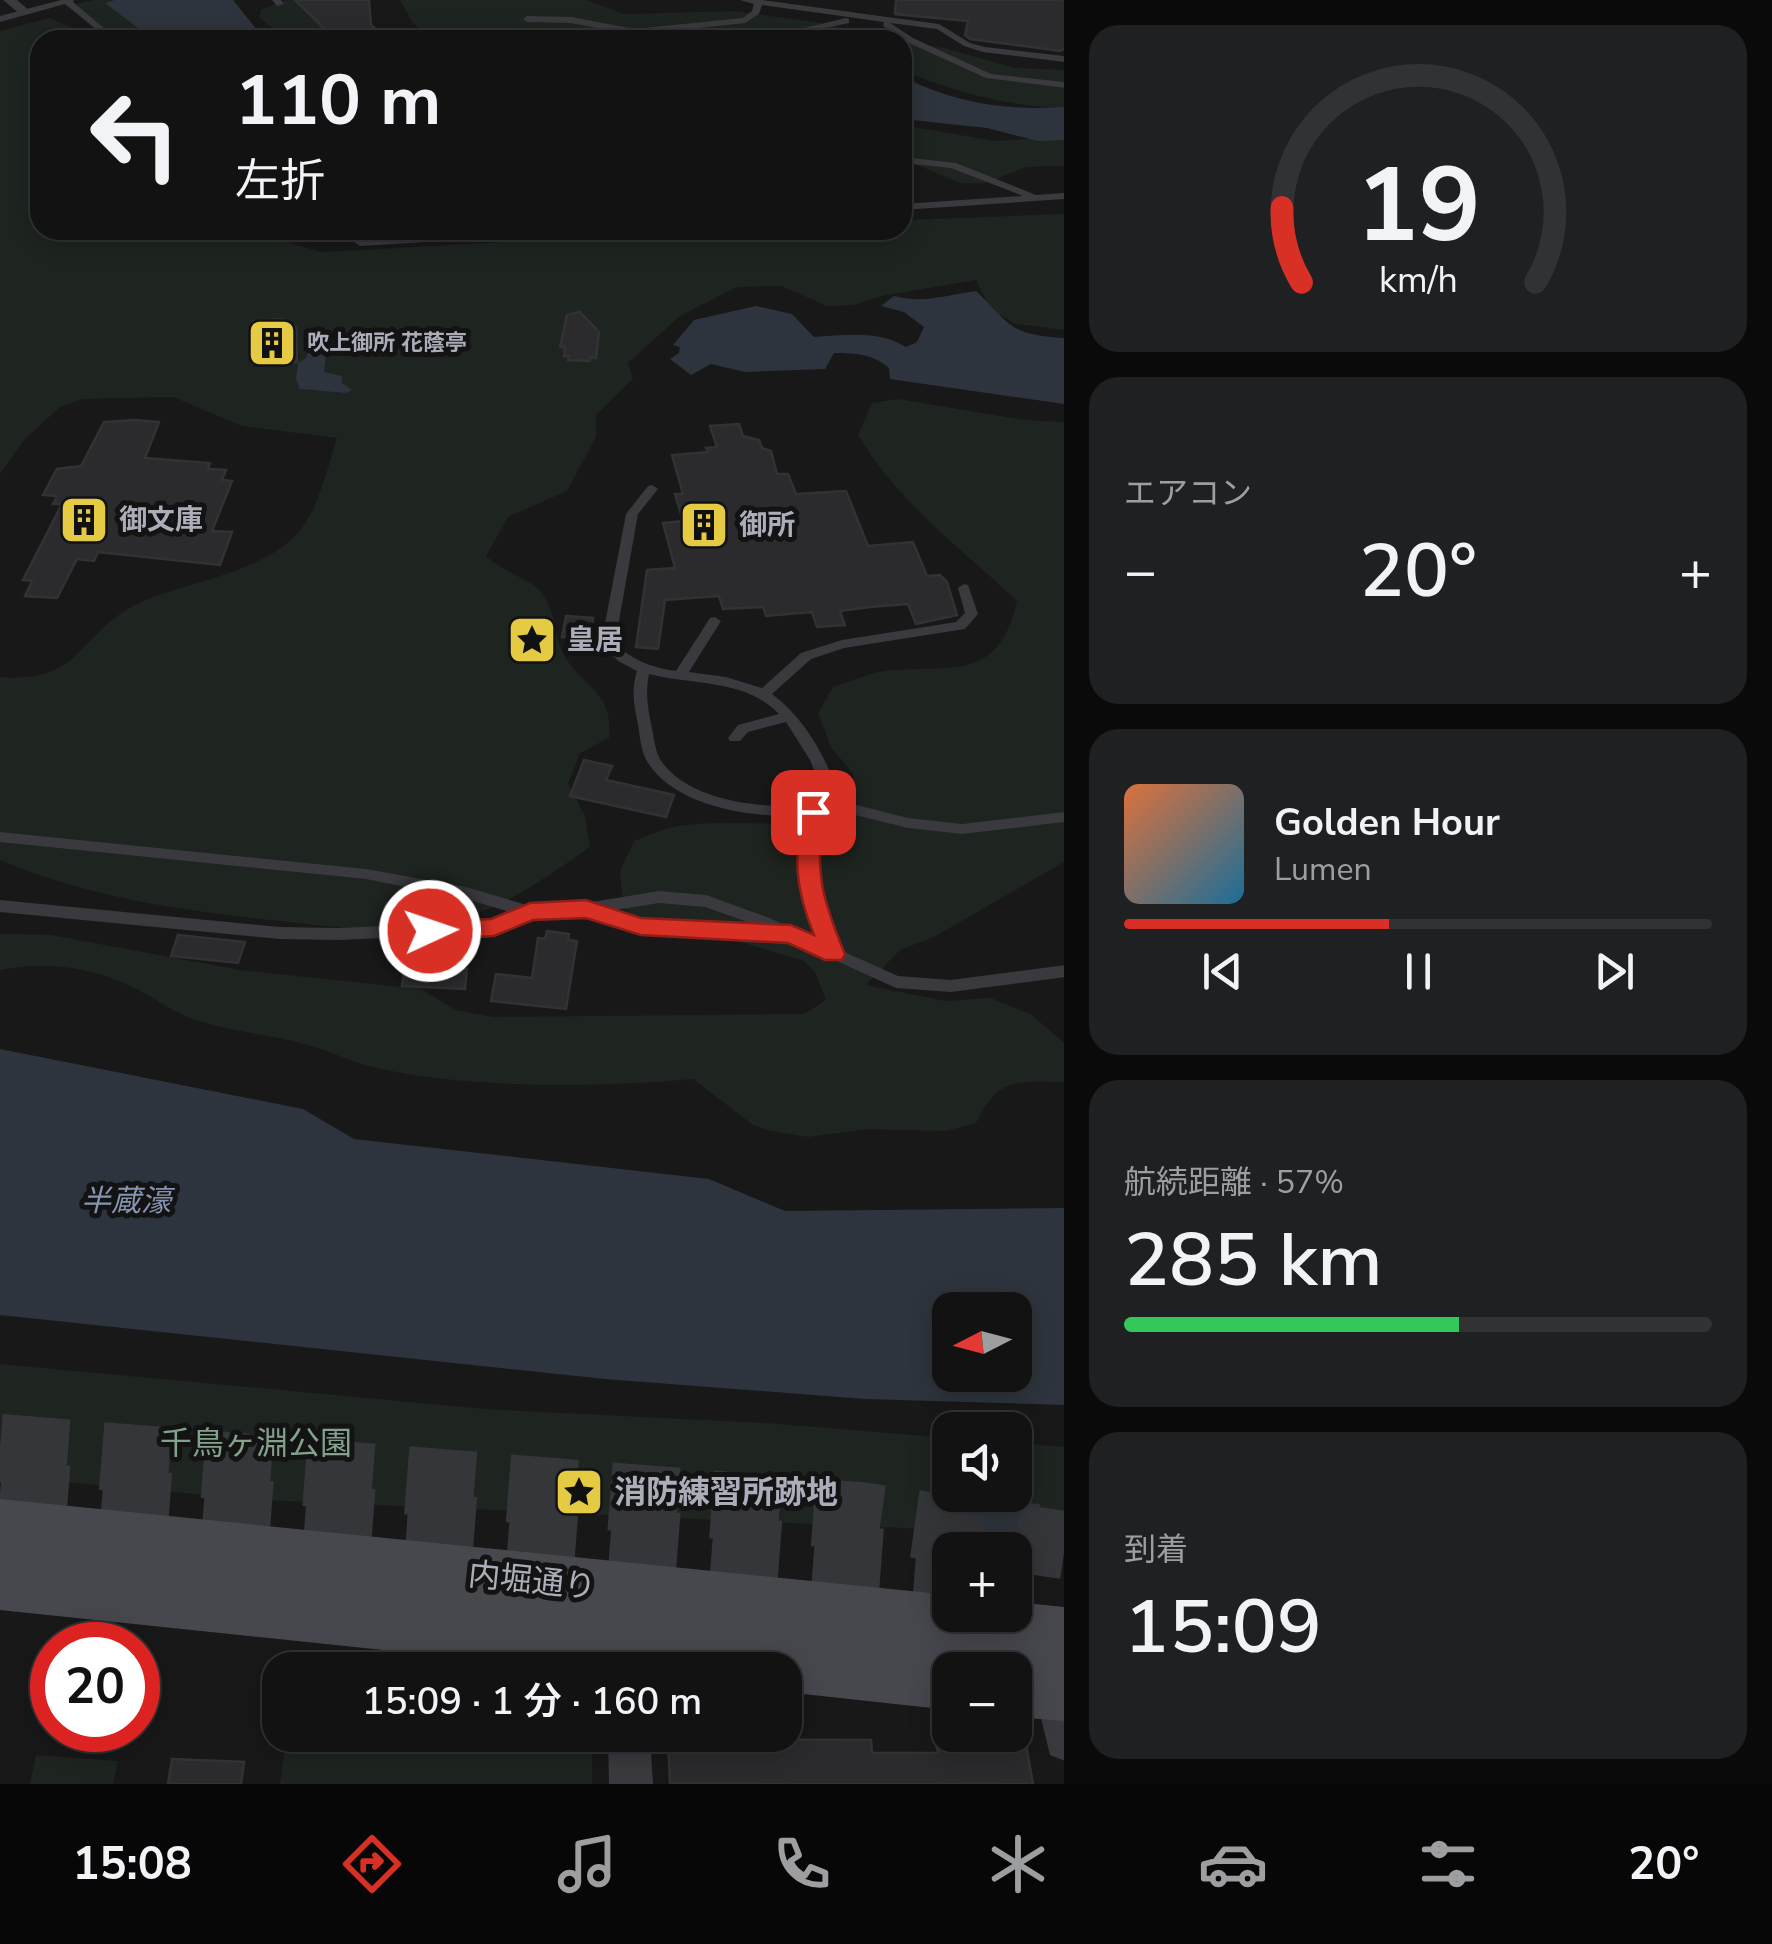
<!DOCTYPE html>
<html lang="ja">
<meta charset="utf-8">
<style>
body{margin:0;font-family:"Nunito Sans","Noto Sans JP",sans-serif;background:#1f2021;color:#f1f3f6;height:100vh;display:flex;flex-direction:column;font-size:38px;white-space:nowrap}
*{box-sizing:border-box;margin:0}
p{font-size:32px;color:#9c9ea0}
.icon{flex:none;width:55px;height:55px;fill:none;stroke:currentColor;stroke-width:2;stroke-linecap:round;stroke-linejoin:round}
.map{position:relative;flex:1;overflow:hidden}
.sheet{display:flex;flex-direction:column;gap:25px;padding:25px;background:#0a0a0a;width:708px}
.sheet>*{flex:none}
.banner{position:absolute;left:30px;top:30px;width:882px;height:210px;border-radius:30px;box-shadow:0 5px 25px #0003,0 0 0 2px #313233;background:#121213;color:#f1f3f6;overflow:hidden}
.needle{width:65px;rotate:264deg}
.controls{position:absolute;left:932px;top:1292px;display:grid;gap:20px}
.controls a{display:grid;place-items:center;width:100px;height:100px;border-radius:20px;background:#121213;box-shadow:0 5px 25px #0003,0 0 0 2px #313233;font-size:50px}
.speed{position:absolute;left:30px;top:1622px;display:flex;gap:20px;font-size:50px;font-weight:700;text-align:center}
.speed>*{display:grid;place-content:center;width:130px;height:130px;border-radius:50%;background:#121213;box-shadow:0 5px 25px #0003,0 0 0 2px #313233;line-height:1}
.speed .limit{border:15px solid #d22;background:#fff;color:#111}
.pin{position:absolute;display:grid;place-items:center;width:85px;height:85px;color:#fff;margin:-42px;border-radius:20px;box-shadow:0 5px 15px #0006}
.me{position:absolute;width:110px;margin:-55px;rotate:87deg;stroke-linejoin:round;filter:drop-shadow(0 0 8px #0008)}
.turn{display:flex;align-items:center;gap:35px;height:210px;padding:0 40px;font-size:45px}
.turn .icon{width:130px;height:130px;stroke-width:2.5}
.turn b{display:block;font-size:70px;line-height:85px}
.big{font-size:75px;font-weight:600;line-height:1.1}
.sheet .tile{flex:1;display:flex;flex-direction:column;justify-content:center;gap:15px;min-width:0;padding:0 35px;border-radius:30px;background:#1f2021}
.sheet .dial{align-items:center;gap:0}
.dial svg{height:260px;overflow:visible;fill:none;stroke:#313233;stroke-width:7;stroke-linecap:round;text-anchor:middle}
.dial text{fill:#f1f3f6;stroke:none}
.song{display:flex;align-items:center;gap:30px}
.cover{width:120px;height:120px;border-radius:15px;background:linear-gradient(135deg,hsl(20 70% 55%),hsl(200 70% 35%))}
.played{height:10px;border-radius:5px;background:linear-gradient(90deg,#d93025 45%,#313233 45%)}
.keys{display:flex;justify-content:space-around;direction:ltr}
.heat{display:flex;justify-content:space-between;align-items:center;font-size:55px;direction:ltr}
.charge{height:15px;border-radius:8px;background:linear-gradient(90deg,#34c759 57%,#313233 0)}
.trip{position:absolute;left:262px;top:1652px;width:540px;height:100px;border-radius:30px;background:#121213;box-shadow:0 5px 25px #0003,0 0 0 2px #313233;font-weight:600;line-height:100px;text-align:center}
.tabs{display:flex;height:160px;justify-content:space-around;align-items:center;background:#070708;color:#9c9ea0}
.tabs .icon{width:70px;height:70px}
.tabs .current{color:#d93025}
.tabs b{font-size:45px;color:#f1f3f6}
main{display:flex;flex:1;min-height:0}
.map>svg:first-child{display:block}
.green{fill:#1e2420;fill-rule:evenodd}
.water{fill:#2e343d;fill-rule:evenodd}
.building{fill:#2b2b2d;stroke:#323235;stroke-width:2.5}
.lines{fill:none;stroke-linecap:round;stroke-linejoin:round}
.motorway-tunnel{stroke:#353639;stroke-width:68;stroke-dasharray:68 34;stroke-linecap:butt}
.service{fill:#39393e;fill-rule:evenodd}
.pedestrian{fill:#39393e;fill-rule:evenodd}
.minor{fill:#39393e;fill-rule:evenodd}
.secondary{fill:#47474e;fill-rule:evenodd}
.route{fill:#d93025;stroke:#8d1f18;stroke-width:2.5}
.labels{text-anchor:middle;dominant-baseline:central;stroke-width:10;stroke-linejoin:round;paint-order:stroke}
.far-poi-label{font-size:22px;font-weight:bold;fill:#abadb8;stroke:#131314;text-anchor:start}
.poi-label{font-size:28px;font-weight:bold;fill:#abadb8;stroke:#131314;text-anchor:start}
.water-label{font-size:30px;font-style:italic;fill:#8594b0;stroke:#131314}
.near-park-label{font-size:32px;fill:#83a28b;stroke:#131314}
.near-poi-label{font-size:32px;font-weight:bold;fill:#abadb8;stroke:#131314;text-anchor:start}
.near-street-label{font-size:32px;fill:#abadb8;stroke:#131314}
</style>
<main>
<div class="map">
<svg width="1065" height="1784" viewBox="0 0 1065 1784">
<rect width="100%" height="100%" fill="#181819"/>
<g class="green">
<polygon points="93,0 119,0 184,40 111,40 76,4"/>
<polygon points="286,0 345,0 354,40 287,40 259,17 261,10"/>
<polygon points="400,0 587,0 623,14 733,11 822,23 889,40 432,40 412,22"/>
<path d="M49,18l31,13 9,9h-49v190h239l13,14 30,8 399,-22h181l1,-10 161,-6v116l-48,-6 -25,-14 -15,-30 -94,16 -28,9 -27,1 -46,-20 -44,1 -57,29 -52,47 5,16 -37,36v22l-29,54 -59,26 -22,39c16,15 40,22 52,33 20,20 14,49 29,71 20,30 46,33 42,78l-29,15 -12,31 17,32 5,31c-50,35 -102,72 -163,80 -46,7 -92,0 -137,-5 -99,-10 -198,-23 -290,-62v-183c84,7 77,-45 141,-75 48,-21 116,-28 154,-66 22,-21 33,-70 42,-98l-95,-12 -69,-29 -90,2 -23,8 -35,32 -25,35v-443zM283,320v4l13,3v9h-5l9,21 -7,5 -39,5 -1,-45z"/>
<path d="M903,42l41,6 71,20 49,2v39c-56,-4 -110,-16 -161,-39z"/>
<polygon points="902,125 995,141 1064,137 1064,166 1026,167 986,183 960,183 903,159"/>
<path d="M898,399l126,21 40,2v440l-130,75 -34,13 -34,35 79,16 46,-3 41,17 32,28v39c-47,-1 -66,-5 -88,41l-30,8 -78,-2 -60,8 -37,-6 -18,-6 -60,-46c-96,9 -232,10 -325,-13 -22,-6 -42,-17 -64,-22 -37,-10 -74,-12 -111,-25 -24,-9 -44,-25 -67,-35 -39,-18 -84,-22 -126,-14v-36l51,1 189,35 181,19 34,21 39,7 310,-3 22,-14 -11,-28 -11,-11 -109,-33 -49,-4 -23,-16 -3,-37 14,-30c14,-5 30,-13 44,-15 60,-9 122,7 180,-13l-5,-39 -22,-27 -13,-34 15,-26c19,-6 40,-16 60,-17 65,-4 106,9 124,-69 -55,-52 -120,-99 -159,-166l14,-32z"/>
<polygon points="0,1364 485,1409 766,1423 950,1438 950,1495 1015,1495 1015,1443 1064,1447 1064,1535 261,1500 0,1476"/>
<polygon points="287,1735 592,1749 592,1784 280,1784"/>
<polygon points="36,1755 118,1761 113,1784 30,1784"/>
</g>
<g class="water">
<polygon points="115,0 233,0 265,40 154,40 105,3"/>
<path d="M903,77c52,26 103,34 161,30v33l-26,1 -51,-13 -84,-9z"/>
<path d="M976,291c37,36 33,43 88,47v66l-174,-25 -1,-11c-16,-14 -34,-15 -55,-15l-9,16 -80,3 -34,-8 -20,11 -21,-16 9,-6 1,-6 -7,-2 21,-25 62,-14 36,8 22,23c32,-2 64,-7 92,10l11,-5 7,-15 -20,-15 -23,-6 13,-10c31,8 51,-1 82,-5z"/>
<polygon points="311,347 318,347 326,355 324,372 342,376 342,383 352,390 346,393 300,389 296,379 298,363 305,359"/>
<path d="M0,1049l303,60 51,30 355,40 76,32 279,-3v197l-199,-6 -260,-20 -605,-64zM1015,1310v65h-65v-65z"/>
<polygon points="960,1497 1040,1504 1044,1546 963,1539"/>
</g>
<g class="building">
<polygon points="295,0 369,0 371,25 388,40 336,40"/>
<polygon points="896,0 1065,0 1065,48 1061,51 970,39 965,35 968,21 895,14"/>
<polygon points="580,312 599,332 596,358 590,357 590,361 568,360 569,356 564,356 565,347 560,347 567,315"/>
<polygon points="283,319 283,324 296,327 297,362 253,364 253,321"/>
<polygon points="135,420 159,422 145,458 210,463 208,469 226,470 222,480 232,481 212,531 232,532 220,565 98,552 94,561 77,559 57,598 25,596 32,581 23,580 62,504 53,504 57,496 43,495 57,469 81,466 104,422"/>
<polygon points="739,424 743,436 759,440 762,448 771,451 777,474 788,474 796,494 846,491 868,546 913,542 927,576 940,575 947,582 957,615 916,624 908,604 870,607 840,611 845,625 817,627 812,612 766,616 763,607 723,609 719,596 665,600 658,649 636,647 647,570 675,568 663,523 683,521 675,494 683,494 672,455 708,452 706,448 717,447 710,426"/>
<polygon points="566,616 593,618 590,639 562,637"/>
<polygon points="584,760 612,766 606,780 674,795 666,817 570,796"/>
<polygon points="547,931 569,934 568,940 577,941 566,1009 491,1001 496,974 532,978 538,938 545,939"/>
<polygon points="178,935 245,942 238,963 171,956"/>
<polygon points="405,966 467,969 465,989 402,986"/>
<polygon points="668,1739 871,1740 872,1753 938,1753 936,1744 1026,1744 1033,1784 670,1784"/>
<polygon points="172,1759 244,1762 241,1784 168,1784"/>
</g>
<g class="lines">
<g class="motorway-tunnel">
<polyline points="0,1448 858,1516 1065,1545"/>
<polyline points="0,1494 950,1568"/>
</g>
<g class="service">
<polygon points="61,0 74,0 73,2 118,40 109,40 65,4 0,22 0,16"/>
<polygon points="272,0 281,0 284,4 277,6"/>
<polygon points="740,0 762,0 939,24 970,43 985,47 1065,56 1065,62 983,52 964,46 937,29 890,23 913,38 991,74 1065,82 1065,88 986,78 907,42 883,26 884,22 762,5 759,14 745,23 634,35 571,23 527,22 523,19 527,16 571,17 634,29 743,18 752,11 754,4"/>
<polygon points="846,18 849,19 849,23 770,40 754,40"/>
<polygon points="902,157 956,163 1036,195 1065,193 1065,199 902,210 902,204 1023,196 951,168 902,163"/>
<polygon points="339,230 350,230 362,240 520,230 573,230 568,233 360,246"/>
<path d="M652,485l6,4 -20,25 -23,129c18,18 36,24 61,28l34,-53 5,-1 6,4 -32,51 37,5 36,11 39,-35 41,-13 114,-18 9,-9 -7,-25 6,-4 4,1 10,29 -13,15 -121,19 -33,11 -39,35c35,26 56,67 69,107l67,17 54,6 103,-12v10l-103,12 -54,-6 -73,-18 -15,3c-7,53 0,88 20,137l58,26 53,4 114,-15v12l-114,15 -55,-4 -112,-51 -143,-5 -55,-17 -54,3 -38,15 -155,7 -59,-1 -280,-27v-12l280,27 59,1 154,-7 20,-8 -47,-14 -100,-20 -366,-37v-10l366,37 100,18 64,19 56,-3 73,-12 47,4 61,22 54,24c-17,-42 -22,-81 -16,-126 -49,4 -128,-7 -157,-52 -7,-11 -8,-26 -10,-38 -4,-19 -7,-35 -1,-54l-19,-10 -17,-17 25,-130 22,-28zM649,674c45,12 95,4 130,40l-41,11 -10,13 2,3h10l8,-9 38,-10 24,38 17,42c-48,10 -138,3 -167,-43 -5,-9 -6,-21 -8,-31 -4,-18 -7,-35 -3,-54zM659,903l46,4 54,19 -118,-6 -31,-9z"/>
</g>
<polygon class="pedestrian" points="3,0 17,0 31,12 21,15"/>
<g class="minor">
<polygon points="1055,1669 1065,1673 1065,1761 1050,1755 1034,1690 1040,1675"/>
<polygon points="608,1735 650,1735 653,1784 609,1784"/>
</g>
<polygon class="secondary" points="0,1499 950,1595 950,1615 1015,1615 1015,1602 1065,1607 1065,1721 1015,1717 1015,1670 992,1670 1010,1659 959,1654 971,1659 976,1670 950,1670 950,1710 785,1692 785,1670 574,1670 0,1610"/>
</g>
<path class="route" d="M813,804l11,8c-10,59 -2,87 21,142l-3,6h-17l-37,-17 -147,-8 -55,-17 -53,2 -39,16 -64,4 -11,-9 11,-9 61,-3 39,-16 56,-3 55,18 150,7 23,10c-19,-47 -20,-74 -12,-123z"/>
<defs>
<g id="building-square" transform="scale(2.5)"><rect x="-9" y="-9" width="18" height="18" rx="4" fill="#e5cb44" stroke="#131314"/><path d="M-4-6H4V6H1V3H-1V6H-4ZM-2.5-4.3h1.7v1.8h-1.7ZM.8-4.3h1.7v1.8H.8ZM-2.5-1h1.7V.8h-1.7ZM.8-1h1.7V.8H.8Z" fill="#111"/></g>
<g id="sight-square" transform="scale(2.5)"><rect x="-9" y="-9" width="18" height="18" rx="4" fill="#e5cb44" stroke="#131314"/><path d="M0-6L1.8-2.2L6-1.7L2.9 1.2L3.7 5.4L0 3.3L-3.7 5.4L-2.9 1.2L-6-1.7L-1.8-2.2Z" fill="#111"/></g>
</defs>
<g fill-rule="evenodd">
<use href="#building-square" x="272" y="343"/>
<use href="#building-square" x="84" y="520"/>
<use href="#building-square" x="704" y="525"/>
<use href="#sight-square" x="532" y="640"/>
<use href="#sight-square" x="579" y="1492"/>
</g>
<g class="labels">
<g class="far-poi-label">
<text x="307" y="343">吹上御所 花蔭亭</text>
</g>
<g class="poi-label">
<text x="119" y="520">御文庫</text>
<text x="739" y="525">御所</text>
<text x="567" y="640">皇居</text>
</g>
<g class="water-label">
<text x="126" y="1201">半蔵濠</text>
</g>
<g class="near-park-label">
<text x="256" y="1443">千鳥ヶ淵公園</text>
</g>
<g class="near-poi-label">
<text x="614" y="1492">消防練習所跡地</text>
</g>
<g class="near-street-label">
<text transform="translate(532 1581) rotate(6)">内堀通り</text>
</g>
</g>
</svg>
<div class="controls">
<a><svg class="needle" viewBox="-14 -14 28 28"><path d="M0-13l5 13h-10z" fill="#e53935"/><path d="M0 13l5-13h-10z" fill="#9c9ea0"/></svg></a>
<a><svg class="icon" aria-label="sound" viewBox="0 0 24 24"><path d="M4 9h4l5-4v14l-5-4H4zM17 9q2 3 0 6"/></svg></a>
<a>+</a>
<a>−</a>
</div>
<div class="speed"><div class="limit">20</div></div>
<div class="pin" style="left:813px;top:812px;background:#d93025"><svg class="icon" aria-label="arrive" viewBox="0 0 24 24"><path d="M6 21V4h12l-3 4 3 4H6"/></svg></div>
<svg class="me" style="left:430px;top:931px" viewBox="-20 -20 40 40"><circle r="17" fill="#d93025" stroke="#fff" stroke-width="3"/><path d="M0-11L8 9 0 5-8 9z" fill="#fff"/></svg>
<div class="trip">15:09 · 1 分 · 160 m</div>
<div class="banner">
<div class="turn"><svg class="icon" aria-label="left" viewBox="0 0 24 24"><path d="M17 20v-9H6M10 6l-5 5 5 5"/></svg><div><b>110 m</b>左折</div></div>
</div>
</div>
<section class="sheet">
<div class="tile dial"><svg viewBox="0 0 100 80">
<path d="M14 69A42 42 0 1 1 86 69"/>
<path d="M14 69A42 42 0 0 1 8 46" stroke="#d93025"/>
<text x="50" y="56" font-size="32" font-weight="700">19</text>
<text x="50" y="72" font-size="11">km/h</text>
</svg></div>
<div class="tile"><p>エアコン</p>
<div class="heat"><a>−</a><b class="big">20°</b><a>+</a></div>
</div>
<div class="tile">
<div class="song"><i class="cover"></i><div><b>Golden Hour</b><p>Lumen</p></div></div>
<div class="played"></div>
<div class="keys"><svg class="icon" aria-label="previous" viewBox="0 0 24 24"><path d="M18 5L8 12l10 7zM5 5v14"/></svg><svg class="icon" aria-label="pause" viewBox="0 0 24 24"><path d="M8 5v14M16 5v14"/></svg><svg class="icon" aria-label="next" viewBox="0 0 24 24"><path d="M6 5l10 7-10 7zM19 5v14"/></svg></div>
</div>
<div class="tile"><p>航続距離 · 57%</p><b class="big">285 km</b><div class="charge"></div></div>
<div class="tile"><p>到着</p><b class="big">15:09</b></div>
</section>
</main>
<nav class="tabs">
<b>15:08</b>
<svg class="icon current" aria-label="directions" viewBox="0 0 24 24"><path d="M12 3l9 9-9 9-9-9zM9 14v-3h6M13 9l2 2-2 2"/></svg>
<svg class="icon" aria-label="music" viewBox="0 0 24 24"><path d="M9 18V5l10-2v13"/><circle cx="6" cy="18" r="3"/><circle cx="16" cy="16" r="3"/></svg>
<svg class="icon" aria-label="phone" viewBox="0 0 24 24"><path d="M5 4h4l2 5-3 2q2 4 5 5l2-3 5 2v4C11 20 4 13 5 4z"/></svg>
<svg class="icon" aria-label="climate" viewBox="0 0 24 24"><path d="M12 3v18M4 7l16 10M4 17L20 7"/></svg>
<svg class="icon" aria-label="car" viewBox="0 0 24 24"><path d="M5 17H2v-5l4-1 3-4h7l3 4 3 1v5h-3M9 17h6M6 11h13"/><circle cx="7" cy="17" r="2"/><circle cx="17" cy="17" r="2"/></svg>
<svg class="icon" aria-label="filters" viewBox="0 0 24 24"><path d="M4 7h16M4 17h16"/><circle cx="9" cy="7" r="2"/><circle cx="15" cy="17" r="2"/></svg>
<b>20°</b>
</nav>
